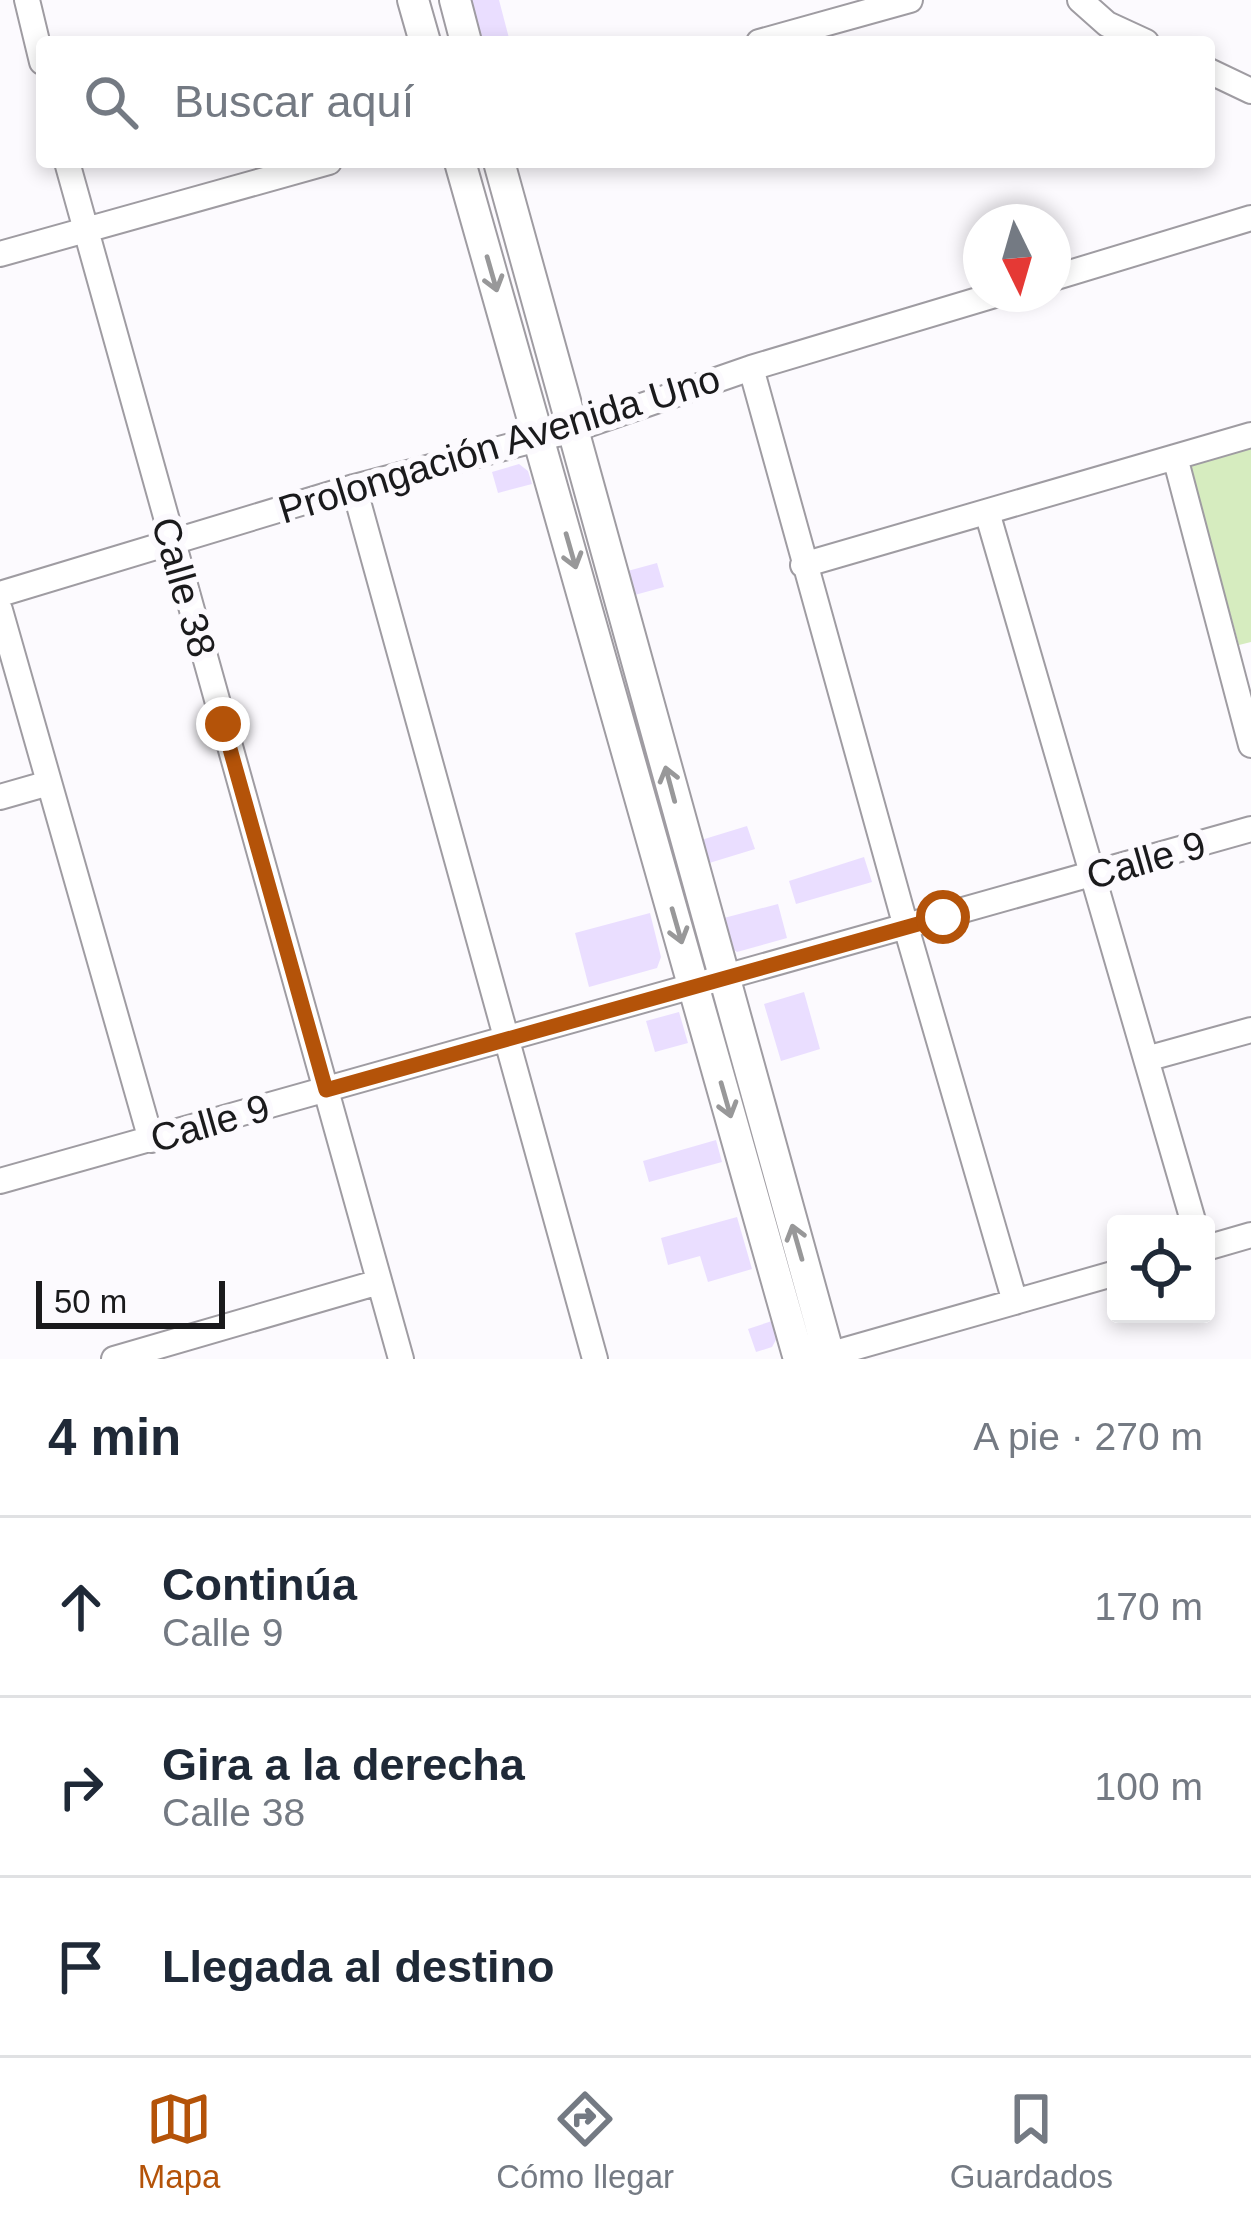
<!DOCTYPE html>
<html lang="es">
<meta charset="utf-8">
<style>
:root{--surface:#fff;--page:#f6f6f7;--text:#1f2937;--muted:#747a83;--line:#e0e1e3;--accent:#b45309}
body{margin:0;font-family:Arial,sans-serif;background:var(--page);color:var(--text)}
.controls{position:absolute;right:36px;bottom:36px;display:grid;overflow:hidden;border-radius:12px;box-shadow:0 6px 18px #0003}
.controls button{width:108px;height:108px;display:grid;place-items:center;padding:0;border:0;border-bottom:3px solid var(--line);background:var(--surface);color:var(--text);font:60px sans-serif}
.compass{position:absolute;left:963px;top:204px;width:108px;height:108px;border-radius:50%;background:var(--surface);box-shadow:0 6px 18px #0003;rotate:175deg}
.scale{position:absolute;left:36px;bottom:30px;width:189px;box-sizing:border-box;padding-left:12px;border:6px solid #1a1a1c;border-top:0;font-size:33px;line-height:42px;white-space:nowrap;color:#1a1a1c;-webkit-text-stroke:9px #fcfafe;paint-order:stroke}
.stop{position:absolute;width:36px;height:36px;margin:-27px;border:9px solid #b45309;border-radius:50%;background:#fff}
.stop.end{background:#b45309;border-color:#fff;box-shadow:0 3px 12px #0008}
.list{margin:0;padding:0;list-style:none}
h2{display:flex;justify-content:space-between;align-items:center;height:156px;margin:0;padding:0 48px;font-size:51px}
h2 small{font-size:39px;font-weight:400;color:var(--muted)}
.list li{display:grid;grid-template-columns:78px 1fr auto;gap:36px;align-items:center;box-sizing:border-box;height:180px;padding:0 48px;border-top:3px solid var(--line)}
.list b{display:block;font-size:45px;white-space:nowrap}
.list p{margin:0;font-size:39px;white-space:nowrap;color:var(--muted)}
.list em{font-size:39px;font-style:normal;color:var(--muted)}
.icon{flex:none;width:66px;height:66px;fill:none;stroke:currentColor;stroke-width:2;stroke-linecap:round;stroke-linejoin:round}
.map{position:relative;flex:none;width:1251px;height:1359px;overflow:hidden}
.search{position:absolute;background:var(--surface);box-shadow:0 6px 18px #0003;left:36px;right:36px;top:36px;height:132px;display:flex;align-items:center;gap:30px;box-sizing:border-box;padding:0 42px;border-radius:12px;color:var(--muted);font-size:45px}
.sheet{height:696px;background:var(--surface)}
nav{display:flex;justify-content:space-around;align-items:center;box-sizing:border-box;height:168px;border-top:3px solid var(--line);background:var(--surface);font-size:33px;color:var(--muted)}
nav a{display:grid;justify-items:center;gap:6px}
nav .on{color:var(--accent)}
.map>svg:first-child{display:block}
.green{fill:#d6ecbf}
.building{fill:#eadeff}
.lines{fill:none;stroke-linecap:round;stroke-linejoin:round}
.minor-casing{stroke:#9f9ca2;stroke-width:28}
.major-casing{stroke:#9f9ca2;stroke-width:34}
.minor{stroke:#fff;stroke-width:24}
.major{stroke:#fff;stroke-width:30}
.oneway{stroke:#989899}
.route{stroke:#b45309;stroke-width:15}
.labels{text-anchor:middle;dominant-baseline:central;stroke-width:12;stroke-linejoin:round;paint-order:stroke}
.street-label{font-size:39px;fill:#1a1a1c;stroke:#fcfafe}
</style>
<div class="map">
<svg width="1251" height="1359" viewBox="0 0 1251 1359">
<rect width="100%" height="100%" fill="#fcfafe"/>
<path class="green" d="M1251 449V642L1239 645 1189 465Z"/>
<path class="building" d="M470 0H499L510 42H481Z
M519 464 528 471 532 484 498 493 492 472Z
M657 563 664 587 631 596 624 572Z
M747 826 755 849 706 864 698 841Z
M864 857 872 882 796 904 789 881Z
M778 904 787 938 737 952 728 946 720 919Z
M650 913 661 957 657 968 589 987 575 933Z
M804 992 820 1049 781 1061 764 1004Z
M679 1012 688 1043 655 1052 646 1021Z
M716 1140 722 1162 649 1182 643 1161Z
M737 1217 752 1269 708 1282 700 1256 668 1265 661 1238Z
M772 1321 777 1338 772 1347 756 1352 748 1329Z"/>
<g class="lines">
<g class="minor-casing">
<path id="minor" d="M27 0 42 62
M1080 0 1107 24 1146 42
M759 42 910 0
M1209 71 1251 91
M67 162 401 1359
M0 254 329 162
M1053 278 1251 218
M751 368 906 927 1015 1302
M1175 457 1251 745
M354 487 595 1359
M987 512 1194 1224
M803 565 1251 435
M0 594 354 487 572 430 751 368 998 294
M0 610 151 1140
M0 797 49 783
M1146 1059 1251 1030
M0 1181 1251 829
M1206 1248 1251 1235
M114 1359 379 1282
M814 1359 1116 1273"/>
</g>
<g class="major-casing">
<path id="major" d="M413 0 425 42
M455 0 466 42
M460 162 799 1359
M499 162 830 1359"/>
</g>
<use href="#minor" class="minor"/>
<use href="#major" class="major"/>
</g>
<defs><path id="oneway-shaft" d="M-6 0H5M1.5-3L5.5 0L1.5 3" fill="none" stroke-width="1.6" stroke-linecap="round" stroke-linejoin="round" transform="scale(3)"/></defs>
<g class="oneway">
<use href="#oneway-shaft" transform="translate(492 274) rotate(74)"/>
<use href="#oneway-shaft" transform="translate(571 551) rotate(74)"/>
<use href="#oneway-shaft" transform="translate(670 784) rotate(-105)"/>
<use href="#oneway-shaft" transform="translate(677 926) rotate(74)"/>
<use href="#oneway-shaft" transform="translate(726 1100) rotate(74)"/>
<use href="#oneway-shaft" transform="translate(797 1242) rotate(-106)"/>
</g>
<g class="lines">
<path class="route" d="M223 724 326 1090 943 917"/>
</g>
<g class="labels">
<g class="street-label">
<text transform="translate(499 444) rotate(-17)">Prolongación Avenida Uno</text>
<text transform="translate(184 587) rotate(74)">Calle 38</text>
<text transform="translate(1146 860) rotate(-16)">Calle 9</text>
<text transform="translate(210 1123) rotate(-16)">Calle 9</text>
</g>
</g>
</svg>
<div class="controls">
<button><svg class="icon" aria-label="locate" viewBox="0 0 24 24"><circle cx="12" cy="12" r="6"/><path d="M12 2v4M12 18v4M2 12h4M18 12h4"/></svg></button>
</div>
<svg class="compass" viewBox="-18 -18 36 36"><path d="M0-13l5 13h-10z" fill="#e53935"/><path d="M0 13l5-13h-10z" fill="#747a83"/></svg>
<div class="scale">50 m</div>
<div class="stop" style="left:943px;top:917px"></div>
<div class="stop end" style="left:223px;top:724px"></div>
<div class="search"><svg class="icon" aria-label="search" viewBox="0 0 24 24"><circle cx="10" cy="10" r="6"/><path d="M15 15l6 6"/></svg>Buscar aquí</div>
</div>
<section class="sheet">
<h2>4 min<small>A pie · 270 m</small></h2>
<ul class="list">
<li><svg class="icon" aria-label="ahead" viewBox="0 0 24 24"><path d="M12 20V5M6 11l6-6 6 6"/></svg><div><b>Continúa</b><p>Calle 9</p></div><em>170 m</em></li>
<li><svg class="icon" aria-label="right" viewBox="0 0 24 24"><path d="M7 20v-9h11M14 6l5 5-5 5"/></svg><div><b>Gira a la derecha</b><p>Calle 38</p></div><em>100 m</em></li>
<li><svg class="icon" aria-label="arrive" viewBox="0 0 24 24"><path d="M6 21V4h12l-3 4 3 4H6"/></svg><div><b>Llegada al destino</b></div></li>
</ul>
</section>
<nav>
<a class="on"><svg class="icon" aria-label="map" viewBox="0 0 24 24"><path d="M3 6l6-2 6 2 6-2v14l-6 2-6-2-6 2zM9 4v14M15 6v14"/></svg>Mapa</a>
<a><svg class="icon" aria-label="directions" viewBox="0 0 24 24"><path d="M12 3l9 9-9 9-9-9zM9 14v-3h6M13 9l2 2-2 2"/></svg>Cómo llegar</a>
<a><svg class="icon" aria-label="saved" viewBox="0 0 24 24"><path d="M7 4h10v16l-5-4-5 4z"/></svg>Guardados</a>
</nav>
